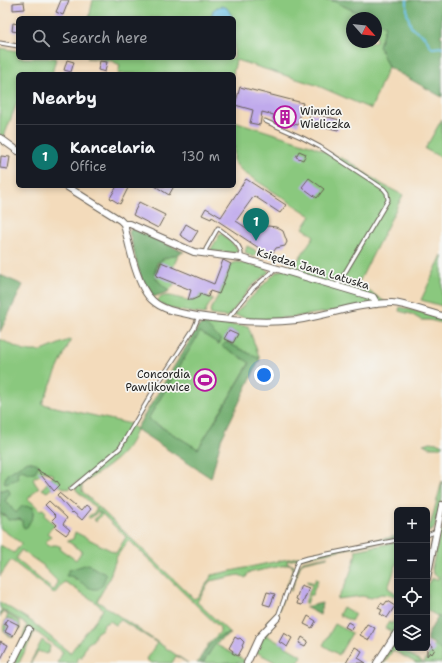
<!DOCTYPE html>
<meta charset="utf-8">
<style>
:root{--surface:#171b24;--page:#20242c;--text:#f1f3f6;--muted:#9ea1a6;--line:#363941;--accent:#0f766e}
body{margin:0;font-family:"Shantell Sans",sans-serif;background:var(--page);color:var(--text)}
.controls{position:absolute;right:12px;bottom:12px;display:grid;overflow:hidden;border-radius:6px;box-shadow:0 2px 6px #0003}
.controls button{width:36px;height:36px;display:grid;place-items:center;padding:0;border:0;border-bottom:1px solid var(--line);background:var(--surface);color:var(--text);font:20px sans-serif}
.compass{position:absolute;left:346px;top:12px;width:36px;height:36px;border-radius:50%;background:var(--surface);box-shadow:0 2px 6px #0003;rotate:117deg}
.you{position:absolute;left:264px;top:375px;width:14px;height:14px;margin:-10px;border:3px solid #fff;border-radius:50%;background:#1a73e8;box-shadow:0 0 0 6px #1a73e833}
.badge{display:grid;place-items:center;width:26px;height:26px;border-radius:50%;background:var(--accent);color:#fff;font-size:13px;font-weight:700}
.pin{position:absolute;translate:-50% -33px;filter:drop-shadow(0 1px 2px #0008)}
.pin::after{content:'';position:absolute;top:21px;width:14px;height:12px;background:inherit;clip-path:polygon(0 0,100% 0,50% 100%)}
.list{margin:0;padding:0;list-style:none}
h2{display:flex;justify-content:space-between;align-items:center;height:52px;margin:0;padding:0 16px;font-size:17px}
h2 small{font-size:13px;font-weight:400;color:var(--muted)}
.list li{display:grid;grid-template-columns:26px 1fr auto;gap:12px;align-items:center;box-sizing:border-box;height:64px;padding:0 16px;border-top:1px solid var(--line)}
.list b{display:block;font-size:15px;white-space:nowrap}
.list p{margin:0;font-size:13px;white-space:nowrap;color:var(--muted)}
.list em{font-size:13px;font-style:normal;color:var(--muted)}
.icon{flex:none;width:22px;height:22px;fill:none;stroke:currentColor;stroke-width:2;stroke-linecap:round;stroke-linejoin:round}
.map{position:relative;flex:none;width:442px;height:663px;overflow:hidden}
.search{position:absolute;background:var(--surface);box-shadow:0 2px 6px #0003;left:16px;top:16px;width:220px;height:44px;display:flex;align-items:center;gap:10px;box-sizing:border-box;padding:0 14px;border-radius:6px;color:var(--muted);font-size:15px}
.panel{position:absolute;background:var(--surface);box-shadow:0 2px 6px #0003;left:16px;top:72px;width:220px;height:116px;border-radius:6px}
.map>svg:first-child{display:block}
.green{fill:#8ac87e;stroke:#53724d;fill-rule:evenodd}
.forest{fill:#6fac6d;stroke:#466444}
.water{fill:#69c0e6;stroke:#426e81}
.lines{fill:none;stroke-linecap:round;stroke-linejoin:round}
.stream{stroke:#69c0e6;stroke-width:2}
.building{fill:#c0aaec}
.lane-casing{stroke:#675f54;stroke-width:5}
.street-casing{stroke:#675f54;stroke-width:8}
.lane{stroke:#fff;stroke-width:3}
.street{stroke:#fff;stroke-width:6}
.labels{text-anchor:middle;dominant-baseline:central;stroke-width:3.5;stroke-linejoin:round;paint-order:stroke}
.poi-label{font-size:11px;fill:#1c1c1c;stroke:#f6f6f2;text-anchor:start}
.street-label{font-size:11px;fill:#1c1c1c;stroke:#f6f6f2}
</style>
<div class="map">
<svg width="442" height="663" viewBox="0 0 442 663">
<rect width="100%" height="100%" fill="#f6f6f2"/>
<filter id="ink" filterUnits="userSpaceOnUse"><feTurbulence type="fractalNoise" baseFrequency=".025" numOctaves="2"/><feDisplacementMap in="SourceGraphic" scale="8" xChannelSelector="R" yChannelSelector="G"/><feConvolveMatrix kernelMatrix="1 2 1 2 8 2 1 2 1" color-interpolation-filters="sRGB"/></filter>
<filter id="wash" filterUnits="userSpaceOnUse"><feTurbulence type="fractalNoise" baseFrequency=".012" numOctaves="4" result="noise"/><feDisplacementMap in="SourceGraphic" scale="16" xChannelSelector="R" yChannelSelector="G"/><feGaussianBlur stdDeviation="0.9" result="paint"/><feColorMatrix in="noise" values="0 0 0 0 0 0 0 0 0 0 0 0 0 0 0 0 0 1.4 0 .05"/><feComposite in="paint" operator="in"/></filter>
<g filter="url(#wash)">
<rect width="100%" height="100%" fill="#f3dbbb"/>
<path class="green" d="M93 0H331L369 18H352V42H376V21L385 26 379 46 388 67 371 109 316 85 236 60 233 74H118L120 65 112 61 87 58H234V18H89Z
M0 48 18 51V58H56L52 74H18V100L3 139 0 136Z
M442 119V158L425 149Z
M234 121 310 145 348 161 383 185 403 195 358 284 390 305 352 308 294 317 258 320 234 315 275 273 296 263 314 236 303 228 311 216 243 172 234 162Z
M221 233 236 247 238 252 236 253 211 251V249Z
M247 246 255 250V251L258 254 253 257 245 252Z
M179 253 173 268 161 263 156 275 175 283 168 292 167 289 159 282 154 275C159 258 163 258 179 253Z
M442 255V306L421 300Z
M237 262 266 268 269 272 251 287 228 317 211 315 210 310 219 294 231 264Z
M200 294 208 297V298L213 299 207 308 205 314C191 312 168 311 157 301 166 290 178 300 189 300 193 300 196 298 199 297Z
M400 307 442 318V323L429 320H421L411 314 399 311Z
M204 323 248 326 260 359 226 342 222 346 250 362 198 449 148 419 200 332 219 344 220 339ZM229 330 238 334 233 343 225 339Z
M0 339 24 351H42L71 339 42 404 131 424 136 429C130 455 102 470 82 484V491L194 599 199 596 212 575 397 536V538L287 561V563L294 566V568L278 612 271 622 267 621 274 617 276 615 293 569 291 564 248 573 246 578 239 575 210 581 197 602 231 634 222 635 206 652 200 663H197L209 643 220 632V628L136 547 130 541H128L117 556 109 579 97 601 188 663 176 656 172 663H151L146 659 157 643 121 620 116 625 110 621 104 624 102 629 96 633 93 640 87 644 82 655V657L78 658 77 663H57L63 652 35 631 19 663H14L27 625 0 608V602L31 621 70 653 102 611 103 609 94 601 65 582 63 583 55 593 52 592 11 560 0 576V545L14 553 21 544V543L0 528V514L15 520 19 519 22 521 27 527 33 516 32 507 16 513 5 501 10 493 1 490 0 491ZM28 461 29 473 22 470 7 474ZM43 471 54 475 42 489 47 492C60 481 55 486 69 489L78 481 80 483 76 487V490L97 509 92 515 91 514 88 517 90 518 98 512 99 514 94 520 97 522 96 521 102 515 99 511 126 537 116 553 75 532 73 539 67 541 82 551 76 560 60 549 61 547C56 544 54 545 48 546L45 543 51 536 47 533 55 525 44 515 46 512 43 509 41 510 28 499 39 487 36 485 33 479 35 476 37 477ZM21 550 44 566V568L57 581 56 588 53 590 16 559ZM88 564 97 570 104 572 76 580 72 577Z
M431 442 442 444V447H430L423 444Z
M442 481V497L435 527 433 530 427 532V528L431 523Z
M440 531H442V619L427 610V585L431 579H438L439 577 433 574 432 568Z
M397 542V563L388 588 397 594V596L381 594 371 598 362 596 337 599C344 590 356 562 356 550Z
M328 556 327 557 304 562 301 564 291 591H290L299 566 303 561Z
M316 578 318 580 312 595H310L307 604 305 603 312 585 307 582 308 581 314 583Z
M343 607 355 614 351 621 339 615Z
M1 610 20 622V630L19 629V625L8 618 5 624 7 627 5 632 14 637C0 634 2 627 8 615L3 612 0 617Z
M397 615V629L393 636 390 634 391 631 385 628 389 622 392 624Z
M335 624 352 633 339 655 323 645Z
M270 627 272 628 266 635 302 656 298 663H277L256 652 259 645 258 643Z
M42 640 50 646 49 652 46 654 38 651 31 663H30Z
M215 644 246 661 245 663H203Z
M393 644 424 663H416L393 650 384 663H382C386 658 388 648 393 644Z
M434 644 442 652V663H424Z"/>
<path class="forest" d="M331 0H442V33L440 36 442 37V97L388 67 379 46 385 26 376 21V18H369Z
M131 228 184 252 165 258 157 263 154 275 159 282 167 289 168 292 153 297C138 283 135 251 129 232Z
M0 275 23 285 0 332Z
M204 323 220 339 219 344 200 332 148 419 198 449 250 363 222 346 226 342 260 359 221 440 211 478 136 429 198 327Z
M28 461 36 463 39 465 35 472 29 473 22 470 17 472 18 479 6 483 4 482 7 474Z
M8 488 10 493 5 501 16 513 22 506 33 507V516L27 527 24 528 22 524V520L19 519 8 520 5 515 0 514V491Z
M88 564 97 570 104 572 106 575C105 578 104 582 102 585 95 597 80 580 73 577 71 576 69 576 66 576L69 570Z
M322 603 320 615 305 607Z
M438 616 442 619V652L434 644 427 640V636Z
M226 634H231C216 639 210 651 203 663H200C206 651 211 637 226 634Z"/>
<path class="water" d="M221 6 227 8 233 18H211L213 10 216 8Z"/>
<g class="lines">
<path class="stream" d="M407 0V13L411 27 424 36 432 48 442 47"/>
</g>
<g id="blocks">
<path class="building" d="M61 0H69L63 15 56 12Z
M24 2 25 9 13 10V3Z
M13 23 18 24V32L12 31Z
M67 60 74 62 71 72 64 70Z
M100 61 107 62 105 72 98 70Z
M240 87 303 103 298 125 290 123V125L280 123 281 121 273 119 274 115 262 112 260 125 250 123 253 110 235 105Z
M311 113 340 120 338 130 308 123Z
M299 151 306 154 303 160 296 157Z
M1 156 10 157 8 169 0 168Z
M309 178 324 189 317 198 302 187Z
M246 179 286 205 280 213 254 196 236 221 254 233 255 230 260 233 264 227 268 226 276 227 283 231 287 242 285 246 276 248 271 256 212 217 211 219 202 215 206 208 221 217Z
M117 186H129L120 204 110 198Z
M155 186H174L169 195Z
M139 202 165 215 158 228 133 215Z
M186 224 198 231 191 242 180 235Z
M223 260 231 264 219 294 210 291 208 297 200 294 199 297 192 300H188L191 290 156 276 161 262 214 284Z
M229 330 238 334 233 343 224 339Z
M37 470 48 476 56 482 57 481 60 485 54 491Z
M59 493 81 511 86 505 91 509 82 520 73 512 72 513 57 495Z
M49 501 67 518 63 524 70 530 66 535 55 527 57 525 52 520 56 516 45 505Z
M301 585 309 588 302 605 297 604 298 600 296 599Z
M267 592 275 594 270 606 263 604Z
M387 601 395 606 387 618 380 614 382 610 378 608 381 603 384 605Z
M308 616 316 621 312 628 304 624Z
M7 619 19 625 13 636 5 632 8 626 4 624Z
M348 622 353 625 351 630 345 627Z
M367 624 375 628 369 640 360 635Z
M284 633 292 638 287 647 279 642Z
M235 637 238 639 240 638 244 642 242 646 243 647 238 656 232 653 233 651 229 648Z
M302 637 308 641 305 646 299 643Z
M0 641 8 645 0 661Z
M427 642 433 646 432 648 435 649 432 654 430 652 427 656Z
M355 647 362 651 358 658 366 663H346Z"/>
</g>
</g>
<g filter="url(#ink)">
<use href="#blocks" fill-opacity="0" stroke="#675f54" stroke-width="1"/>
<g class="lines">
<g class="lane-casing">
<path id="lane" d="M0 43 18 46
M265 121 303 138 320 147 384 189 387 193 388 200 337 286
M205 253 206 249 218 228C228 236 243 244 241 258
M228 320 230 316 253 288 271 273 274 269
M71 489 120 448 152 393 194 328 199 316
M427 535 437 531
M278 616 298 561 308 558 397 540"/>
</g>
<g class="street-casing">
<path id="street" d="M0 138 18 151
M66 186 120 220 124 224C129 245 137 287 152 300 163 311 182 313 197 316 230 321 263 324 297 320 328 315 360 303 392 303 403 303 430 313 442 316
M124 224H130L194 252 241 258 373 297 377 304
M427 578 442 505
M12 663 29 629
M247 663 259 637 278 617
M377 663 397 632"/>
</g>
<use href="#lane" class="lane"/>
<use href="#street" class="street"/>
</g>
</g>
<defs>
<g id="building-ring" transform="scale(1.15)"><circle r="9.5" fill="#f6f6f2" stroke="#b5179e" stroke-width="1.5"/><path d="M-4-6H4V6H1V3H-1V6H-4ZM-2.5-4.3h1.7v1.8h-1.7ZM.8-4.3h1.7v1.8H.8ZM-2.5-1h1.7V.8h-1.7ZM.8-1h1.7V.8H.8Z" fill="#b5179e"/></g>
<g id="stadium-ring" transform="scale(1.15)"><circle r="9.5" fill="#f6f6f2" stroke="#b5179e" stroke-width="1.5"/><path d="M0-5a6.5 5 0 1 0 0 10a6.5 5 0 1 0 0-10ZM-3.5-1.8h7v3.6h-7Z" fill="#b5179e"/></g>
</defs>
<g fill-rule="evenodd">
<use href="#building-ring" x="285" y="117"/>
<use href="#stadium-ring" x="205" y="380"/>
</g>
<g class="labels">
<g class="poi-label">
<text x="300" y="111">Winnica<tspan x="300" dy="13">Wieliczka</tspan></text>
<text x="190" y="374" text-anchor="end">Concordia<tspan x="190" dy="13">Pawlikowice</tspan></text>
</g>
<g class="street-label">
<text transform="translate(313 269) rotate(17)">Księdza Jana Latuska</text>
</g>
</g>
</svg>
<div class="controls">
<button>+</button>
<button>−</button>
<button><svg class="icon" aria-label="locate" viewBox="0 0 24 24"><circle cx="12" cy="12" r="6"/><path d="M12 2v4M12 18v4M2 12h4M18 12h4"/></svg></button>
<button><svg class="icon" aria-label="layers" viewBox="0 0 24 24"><path d="M12 4l9 5-9 5-9-5zM3 14l9 5 9-5"/></svg></button>
</div>
<svg class="compass" viewBox="-18 -18 36 36"><path d="M0-13l5 13h-10z" fill="#e53935"/><path d="M0 13l5-13h-10z" fill="#9ea1a6"/></svg>
<div class="you"></div>
<div class="pin badge" style="left:256px;top:241px">1</div>
<div class="search"><svg class="icon" aria-label="search" viewBox="0 0 24 24"><circle cx="10" cy="10" r="6"/><path d="M15 15l6 6"/></svg>Search here</div>
<section class="panel">
<h2>Nearby<small></small></h2>
<ul class="list">
<li><span class="badge">1</span><div><b>Kancelaria</b><p>Office</p></div><em>130 m</em></li>
</ul>
</section>
</div>
